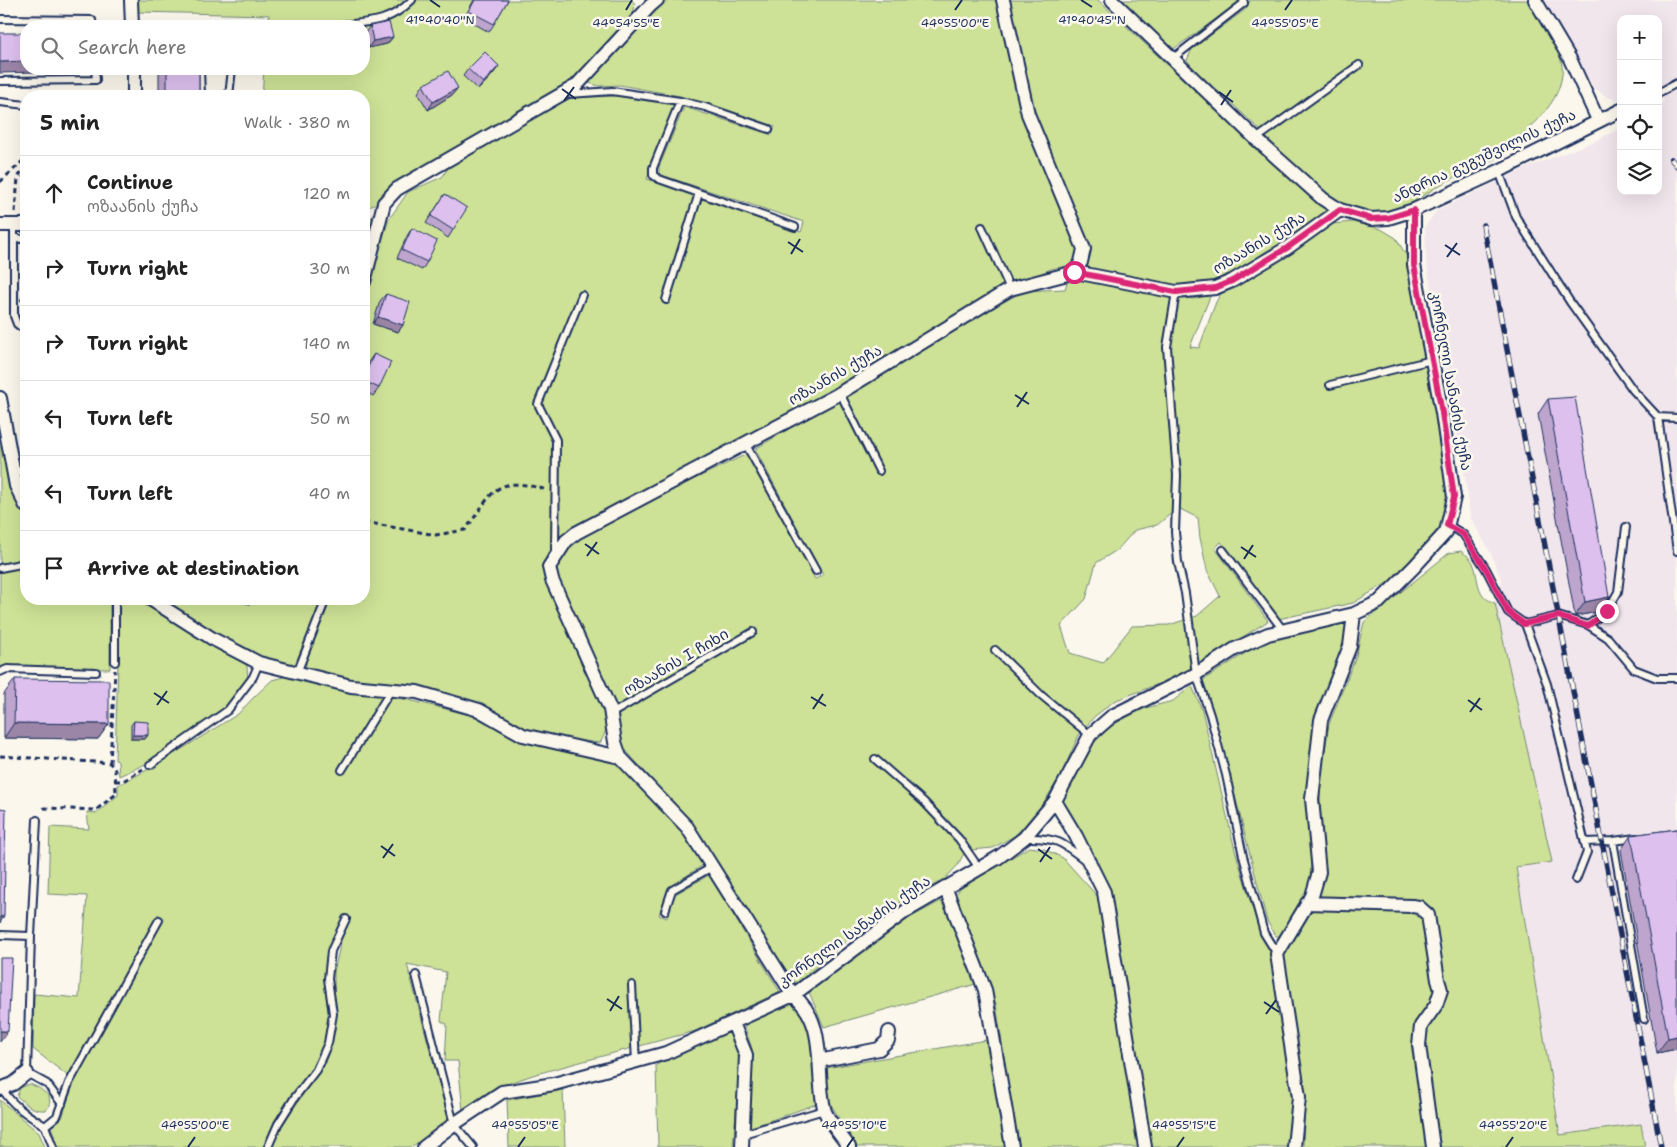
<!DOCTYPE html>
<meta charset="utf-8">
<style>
:root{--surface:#fff;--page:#f6f6f6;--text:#222;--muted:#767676;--line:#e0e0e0}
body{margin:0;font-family:"Shantell Sans","Noto Sans Georgian",sans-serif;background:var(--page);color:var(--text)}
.controls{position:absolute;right:15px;top:15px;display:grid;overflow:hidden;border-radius:10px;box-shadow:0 5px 20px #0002}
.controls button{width:45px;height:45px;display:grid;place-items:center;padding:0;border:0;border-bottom:1px solid var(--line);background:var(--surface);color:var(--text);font:25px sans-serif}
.stop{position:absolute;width:15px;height:15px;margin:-11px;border:4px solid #db2777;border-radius:50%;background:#fff}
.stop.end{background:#db2777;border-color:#fff;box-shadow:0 1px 5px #0008}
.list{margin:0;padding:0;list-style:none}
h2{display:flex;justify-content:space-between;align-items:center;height:65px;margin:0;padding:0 20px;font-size:21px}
h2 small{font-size:16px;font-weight:400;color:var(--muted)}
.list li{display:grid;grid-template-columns:32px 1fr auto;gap:15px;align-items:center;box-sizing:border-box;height:75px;padding:0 20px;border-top:1px solid var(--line)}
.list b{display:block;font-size:19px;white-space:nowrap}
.list p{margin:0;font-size:16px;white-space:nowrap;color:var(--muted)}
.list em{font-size:16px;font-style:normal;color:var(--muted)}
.icon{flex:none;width:28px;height:28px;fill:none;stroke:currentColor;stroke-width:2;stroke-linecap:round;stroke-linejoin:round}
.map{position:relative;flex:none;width:1677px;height:1147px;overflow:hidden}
.search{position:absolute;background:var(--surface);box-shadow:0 5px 20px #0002;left:20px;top:20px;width:350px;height:55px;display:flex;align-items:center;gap:12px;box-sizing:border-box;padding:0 18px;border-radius:20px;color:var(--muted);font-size:19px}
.panel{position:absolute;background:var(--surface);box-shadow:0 5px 20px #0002;left:20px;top:90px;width:350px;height:515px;border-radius:20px}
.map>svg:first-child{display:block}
.built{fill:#f2e6ed}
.green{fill:#cde296;stroke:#74887a;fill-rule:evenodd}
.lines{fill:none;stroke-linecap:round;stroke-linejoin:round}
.lane-casing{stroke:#1b2f5e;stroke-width:10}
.street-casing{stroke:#1b2f5e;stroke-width:16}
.path{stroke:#1b2f5e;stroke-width:3;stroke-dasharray:5 4;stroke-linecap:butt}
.lane{stroke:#fbf7ec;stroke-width:6}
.street{stroke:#fbf7ec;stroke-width:12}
.rail-casing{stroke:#1b2f5e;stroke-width:5.5}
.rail{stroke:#fbf7ec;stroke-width:4;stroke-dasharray:11;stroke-linecap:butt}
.wall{fill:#bea5cd;stroke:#1b2f5e}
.shaded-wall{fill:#9b86a7;stroke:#1b2f5e}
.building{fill:#ddc0ee;stroke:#1b2f5e}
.route{stroke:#db2777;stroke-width:6}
.ticks{fill:none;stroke:#1b2f5e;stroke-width:2}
.labels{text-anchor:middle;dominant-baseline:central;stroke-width:5;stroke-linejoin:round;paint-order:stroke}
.street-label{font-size:15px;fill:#1b2f5e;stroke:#fbf7ec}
.ticks-label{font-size:12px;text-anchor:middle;fill:#1b2f5e;stroke:#fbf7ec;stroke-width:5;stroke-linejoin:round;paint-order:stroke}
</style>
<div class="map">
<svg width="1677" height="1147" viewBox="0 0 1677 1147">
<rect width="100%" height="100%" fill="#fbf7ec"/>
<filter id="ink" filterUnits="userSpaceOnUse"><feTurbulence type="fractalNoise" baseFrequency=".02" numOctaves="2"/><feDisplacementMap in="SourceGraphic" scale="10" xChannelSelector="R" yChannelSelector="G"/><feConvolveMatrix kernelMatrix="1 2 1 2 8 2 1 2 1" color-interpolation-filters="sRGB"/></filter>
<g filter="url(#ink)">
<path class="built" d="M1544 0H1677V1147H1645L1641 1124 1560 1136 1516 866 1551 862 1495 603 1502 580 1488 548 1470 517 1468 496 1426 260 1425 227 1436 211 1528 167 1593 142 1621 128V191H1658V106L1664 102 1658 93V19H1621V101L1607 97 1594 88Z"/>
<path class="green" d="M138 0H632L635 4 633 16 575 78 379 202 364 210V96H262L264 69H364V26H268L269 15 138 12Z
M669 0H999L1027 119 1079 244 1076 259 1071 265 1051 269 1000 291 813 401 569 528 547 555 543 568 545 581 606 711C607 724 607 732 600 743L545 736 524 729 475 704 348 681 308 670 306 667V662L331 599H364V296L389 219 408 192 442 177 453 161 565 98 617 96 674 105 647 179 801 232 804 222 664 176 659 173V167L684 107 772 135 775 126 680 96 620 85 599 86 589 83C613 54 636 20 669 0Z
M1007 0H1098L1230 123 1326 210 1320 218 1249 265 1218 281 1196 289 1081 269 1090 249 1035 125Z
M1122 0H1239L1236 5 1172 50Z
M1250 0H1529C1540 19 1566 54 1562 75 1558 103 1539 118 1520 136 1514 142 1508 151 1501 155 1483 167 1460 174 1440 185 1416 199 1395 219 1364 213 1332 206 1290 159 1266 137L1339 83 1335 77 1261 131 1222 94 1205 83 1187 60 1192 49 1246 9Z
M371 217 375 219 364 262V219Z
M1353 222 1381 229 1396 238 1410 262 1439 416 1450 496 1445 519 1420 555 1392 580 1353 603 1278 619 1221 542 1215 548 1268 621 1222 650 1200 668 1114 701 1094 717 1079 735 1061 775 1034 818 1014 836 993 848 971 850 963 855 958 865 944 880 880 912 797 983 790 978 784 967 691 824 623 747 618 718 556 576V565L574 542 638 506 747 454 815 579 823 575 755 449 998 305 1024 291 1065 289 1069 276 1087 277 1193 299 1211 294 1190 347 1199 348 1216 302 1221 293 1285 257 1331 224ZM1178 508 1198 518 1200 538 1207 570 1220 596 1197 616 1169 625 1132 626 1103 663 1070 653 1061 626 1086 599 1096 563 1117 550 1135 530 1157 525Z
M0 418 15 494 26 519V599H110V669L0 668Z
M1461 551C1463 553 1468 556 1470 558 1481 572 1472 596 1495 603L1552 862 1516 867 1560 1135 1641 1124 1645 1147H1303L1305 1094 1282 956 1319 896 1325 869 1320 804 1321 777 1329 724 1356 656 1364 622 1449 553Z
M120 599H143L233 653 247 666 248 679 226 708 150 762 119 776 118 761 115 760Z
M161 599H322L294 667 265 659 210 632Z
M1343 623 1348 629 1347 637 1318 715 1310 880 1304 902 1284 936H1276L1267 921 1213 710 1203 680 1263 642Z
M287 676 345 690 409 700 474 716 523 741 621 763 680 826 703 865 668 888 659 915 667 918 672 896 709 875 780 992 695 1031 536 1074 503 1085 463 1111 458 1061H445L447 1024 441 1021 446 972 407 964 449 1121 411 1147H272L281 1126 325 1063 335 1031 334 972 341 941 332 938 326 960V996L329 1016 326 1039 316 1062 275 1120 263 1147H59L51 1127 62 1118 74 1082 164 919 158 914 68 1076 33 1049 34 994 79 998 87 896 48 894 50 827 89 829 87 812 97 813 118 795V785L153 767 238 714 253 698 272 680Z
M1192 686 1202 710 1235 850 1260 933 1274 952 1293 1097 1288 1147H1150L1117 932 1061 798 1093 744 1110 727 1138 710 1173 701Z
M1029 847 1044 849 1063 858 1098 897 1141 1147H1020L1009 1089 996 1004 956 894 960 889Z
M941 901 960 940 976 984 824 1027 809 992 904 921Z
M794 1003 805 1020 810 1036 816 1104 749 1128 752 1049 744 1025Z
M730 1029 741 1054 733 1147H658L656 1065Z
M986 1040 1008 1147H856L829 1101 826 1068Z
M30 1084 39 1088 49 1096 50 1105 46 1110C33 1111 26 1105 17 1096L20 1088Z
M563 1090 565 1147H509L507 1100Z
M0 1100 39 1133 45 1147H0Z"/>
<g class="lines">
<g class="lane-casing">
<path id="lane" d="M0 19 92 20 93 26
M340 25C371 22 389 23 412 0
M1172 59 1244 3 1243 0
M200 69 201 96
M0 81 96 80 95 69
M1658 93 1677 83
M569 94 612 91 680 101 653 168V175L659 179 795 227
M229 96 232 69
M680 101 705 107 769 129
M0 102 26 105
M1256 139 1359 65
M1499 171 1516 217 1570 302 1633 390 1658 417 1677 551
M14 225V316L17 324 26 331
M982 227 1010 289
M14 237 26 240
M1176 292 1167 347 1177 475 1175 532 1178 562 1185 593 1196 674 1210 715 1226 775 1243 856 1264 933 1277 954
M666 300 699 193
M1330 385 1432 360
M840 393 879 471
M1658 417 1677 418
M745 443 816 571
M13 470 26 472
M1448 525 1463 534 1486 569 1508 612 1525 624
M1223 550 1283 630
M555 553 556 440 538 404 582 295
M0 568 26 563
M1588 625 1607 611 1618 592 1626 527
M995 650 1041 695 1090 735
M115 662V599
M0 672 7 669 96 672
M297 673 326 599
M611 714 753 632
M875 759 924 802 959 839 979 868
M150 765 228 710 253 677 259 663
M342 770 391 690
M37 820 31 936 27 1073 47 1084 62 1104
M1025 838C1056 837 1062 842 1086 861
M1613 841 1644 1019
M1585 842 1613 841 1636 838
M1576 880 1587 852 1547 684 1525 624 1558 616 1588 625 1608 638 1634 669 1657 678H1677
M665 911 672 890 712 867
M0 935 31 936
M416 975 454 1124 473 1147
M632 985 636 1062
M2 1088C11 1105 29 1116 45 1126L57 1116 69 1083 159 920
M45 1126 53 1147
M743 1134 824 1110
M268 1147 278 1124 295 1097 316 1070 328 1043 333 1014 328 979 331 951 346 919"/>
</g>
<g class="street-casing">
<path id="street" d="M131 0 132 26
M1003 0 1028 114 1084 249 1081 262 1075 272
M1112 0 1256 139 1323 199 1340 210 1371 219 1388 218 1414 210 1499 171 1621 110
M1535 0 1570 59 1598 120
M134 69V96
M0 225H26
M364 282 384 203 397 189 576 86 650 6 657 0
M0 398 16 486 26 506
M150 599 213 639 259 663 351 686 417 692 479 710 523 735 620 757 687 827 793 995C828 1023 815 1069 824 1108 826 1119 842 1136 849 1147
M620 757 615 742 610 709 552 580 549 567 566 541 576 533 835 396 1010 289 1075 272 1176 292 1215 288 1232 281 1287 248 1340 210
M1055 801 1076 836 1104 892 1145 1147
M945 887 985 990 1012 1147
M1307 903 1412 906 1419 907 1428 915 1438 980 1441 990 1436 1005 1421 1026 1419 1045 1433 1147
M733 1023 746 1055 742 1147
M819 1061 879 1049 888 1040 889 1032
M0 1089 13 1084 27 1073
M424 1147 454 1124 502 1092 554 1084 666 1053 793 995 906 911 999 857 1024 838 1055 801 1090 735 1112 716 1196 674 1235 649 1268 634 1354 614 1379 602 1414 567 1446 532 1454 497 1442 413 1414 265V210
M1294 1147 1299 1097 1277 954 1312 896 1319 872 1312 799 1321 720 1350 646 1354 614"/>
</g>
<path class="path" d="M0 182 26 158
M15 212 18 178 26 162
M364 522 436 535 465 530C495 492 492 474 547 490
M0 756 110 763 115 770 116 794 96 810 44 808 41 810
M110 763 115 670
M115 781H123L143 769"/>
<use href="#lane" class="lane"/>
<use href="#street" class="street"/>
<g class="rail-casing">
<path id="rail" d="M1671 159 1677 166
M1483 225 1661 1147"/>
</g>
<use href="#rail" class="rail"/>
</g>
<path class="wall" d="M474 0H508L494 24 489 32 464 18Z
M370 26 393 37 387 44 368 48 365 33Z
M159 69H199V96H159Z
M468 69 494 73 478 90 463 76Z
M423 85 452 95 428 110 418 93Z
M26 170V181L22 177Z
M445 194 453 230 448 238 426 223Z
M412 228 427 262 422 270 397 258 407 236Z
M26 291V305L20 300Z
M386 294 403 325 398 332 373 324 380 301Z
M374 354 379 388 373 396 364 391V372L369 361Z
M1548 399 1598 612 1575 616 1538 414Z
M15 679 109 724 98 739 4 738V694Z
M134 721 148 735 145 739H131V725Z
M1677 829V1049L1657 1053 1621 850 1631 835Z"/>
<path class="shaded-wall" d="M393 37 387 44 368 48 373 41Z
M26 61V69H74L72 71 0 73V62Z
M499 66 494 73 478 90 483 83Z
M458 88 452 95 428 110 433 102Z
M378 317 403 325 398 332 373 324Z
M1609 597 1598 612 1575 616 1585 602Z
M232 599H253L250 604 232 600Z
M14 723 109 724 98 739 4 738Z
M133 735H148L145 739H131Z
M4 916 0 923V917Z
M0 1031H8L0 1042Z
M1677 1036V1049L1657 1053 1668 1038Z"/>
<path class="building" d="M475 0H508L494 24 469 11Z
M389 22 393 37 373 41 370 26Z
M0 33H26V61L0 62Z
M485 52 499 66 483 83 468 69Z
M167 69H199V96H167Z
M448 71 458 88 433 102 423 85Z
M445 194 467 208 453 230 431 216Z
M412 228 437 241 427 262 402 250Z
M386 294 410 302 403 325 378 317Z
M374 354 391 362 379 388 364 381V376Z
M1575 397 1609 597 1585 602 1548 399Z
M15 679 109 680V724L14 723Z
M134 721 148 722V735H133Z
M0 808 6 809 4 916 0 917Z
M1677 829V1036L1668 1038 1631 835Z
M0 958H12L8 1031H0Z"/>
</g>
<g class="lines" filter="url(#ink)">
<path class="route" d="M1074 272 1176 292 1215 288 1232 281 1287 248 1340 210 1371 219 1388 218 1414 210V265L1442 413 1454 497 1447 525 1463 534 1486 569 1508 612 1524 624 1558 616 1588 626 1607 611"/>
</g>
<path class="ticks" d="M430 0 440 7M1081 0 1092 7M626 10 632 0M955 10 962 0M1285 10 1292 0M562 89 576 99M1219 92 1233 102M564 101 574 87M1221 105 1231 90M788 242 803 252M1445 245 1460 255M791 254 800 239M1447 257 1457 243M1015 395 1029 404M1017 407 1027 392M585 544 599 554M1241 547 1256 557M587 556 597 542M1244 559 1253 545M154 693 169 703M811 697 826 706M1468 700 1482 710M157 705 167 691M813 709 823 694M1470 712 1480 698M381 846 395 856M1038 849 1052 859M383 858 393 844M1040 862 1050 847M607 999 622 1009M1264 1002 1279 1012M610 1011 619 996M1266 1014 1276 1000M188 1147 195 1137M518 1147 525 1137M847 1147 854 1137M1177 1147 1184 1137M1506 1147 1513 1137"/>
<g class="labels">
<g class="street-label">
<text transform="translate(1484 156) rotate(-25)">ანდრია გუგუშვილის ქუჩა</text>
<text transform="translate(1259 243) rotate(-31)">ოზაანის ქუჩა</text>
<text transform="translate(835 375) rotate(-30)">ოზაანის ქუჩა</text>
<text transform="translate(1451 381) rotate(80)">კორნელი სანაძის ქუჩა</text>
<text transform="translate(676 662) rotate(-30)">ოზაანის I ჩიხი</text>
<text transform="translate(854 931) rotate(-35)">კორნელი სანაძის ქუჩა</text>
</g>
</g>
<g class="ticks-label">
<text x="440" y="24">41°40'40"N</text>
<text x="1092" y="24">41°40'45"N</text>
<text x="626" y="27">44°54'55"E</text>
<text x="955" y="27">44°55'00"E</text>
<text x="1285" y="27">44°55'05"E</text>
<text x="195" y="1129">44°55'00"E</text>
<text x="525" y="1129">44°55'05"E</text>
<text x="854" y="1129">44°55'10"E</text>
<text x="1184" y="1129">44°55'15"E</text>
<text x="1513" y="1129">44°55'20"E</text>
</g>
</svg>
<div class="controls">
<button>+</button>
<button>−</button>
<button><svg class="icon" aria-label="locate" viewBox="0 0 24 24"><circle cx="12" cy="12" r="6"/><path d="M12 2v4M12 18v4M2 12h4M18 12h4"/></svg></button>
<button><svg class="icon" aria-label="layers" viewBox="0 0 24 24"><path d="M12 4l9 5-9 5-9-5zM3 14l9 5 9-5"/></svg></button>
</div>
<div class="stop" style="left:1074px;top:272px"></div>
<div class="stop end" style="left:1607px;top:611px"></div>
<div class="search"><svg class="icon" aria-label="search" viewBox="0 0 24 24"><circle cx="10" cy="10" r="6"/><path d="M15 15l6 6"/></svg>Search here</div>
<section class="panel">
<h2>5 min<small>Walk · 380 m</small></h2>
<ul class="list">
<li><svg class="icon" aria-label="ahead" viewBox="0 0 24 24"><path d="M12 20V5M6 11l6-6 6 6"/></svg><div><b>Continue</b><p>ოზაანის ქუჩა</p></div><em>120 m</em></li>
<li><svg class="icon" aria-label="right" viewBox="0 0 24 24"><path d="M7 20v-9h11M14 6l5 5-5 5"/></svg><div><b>Turn right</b></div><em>30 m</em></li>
<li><svg class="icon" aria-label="right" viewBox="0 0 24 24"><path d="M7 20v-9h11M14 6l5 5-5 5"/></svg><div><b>Turn right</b></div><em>140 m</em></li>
<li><svg class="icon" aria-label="left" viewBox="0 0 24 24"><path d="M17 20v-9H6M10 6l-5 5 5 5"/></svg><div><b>Turn left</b></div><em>50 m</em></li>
<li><svg class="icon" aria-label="left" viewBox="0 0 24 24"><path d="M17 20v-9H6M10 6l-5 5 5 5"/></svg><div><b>Turn left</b></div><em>40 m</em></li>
<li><svg class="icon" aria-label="arrive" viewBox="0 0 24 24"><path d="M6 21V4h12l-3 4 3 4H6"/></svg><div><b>Arrive at destination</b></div></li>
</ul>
</section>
</div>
